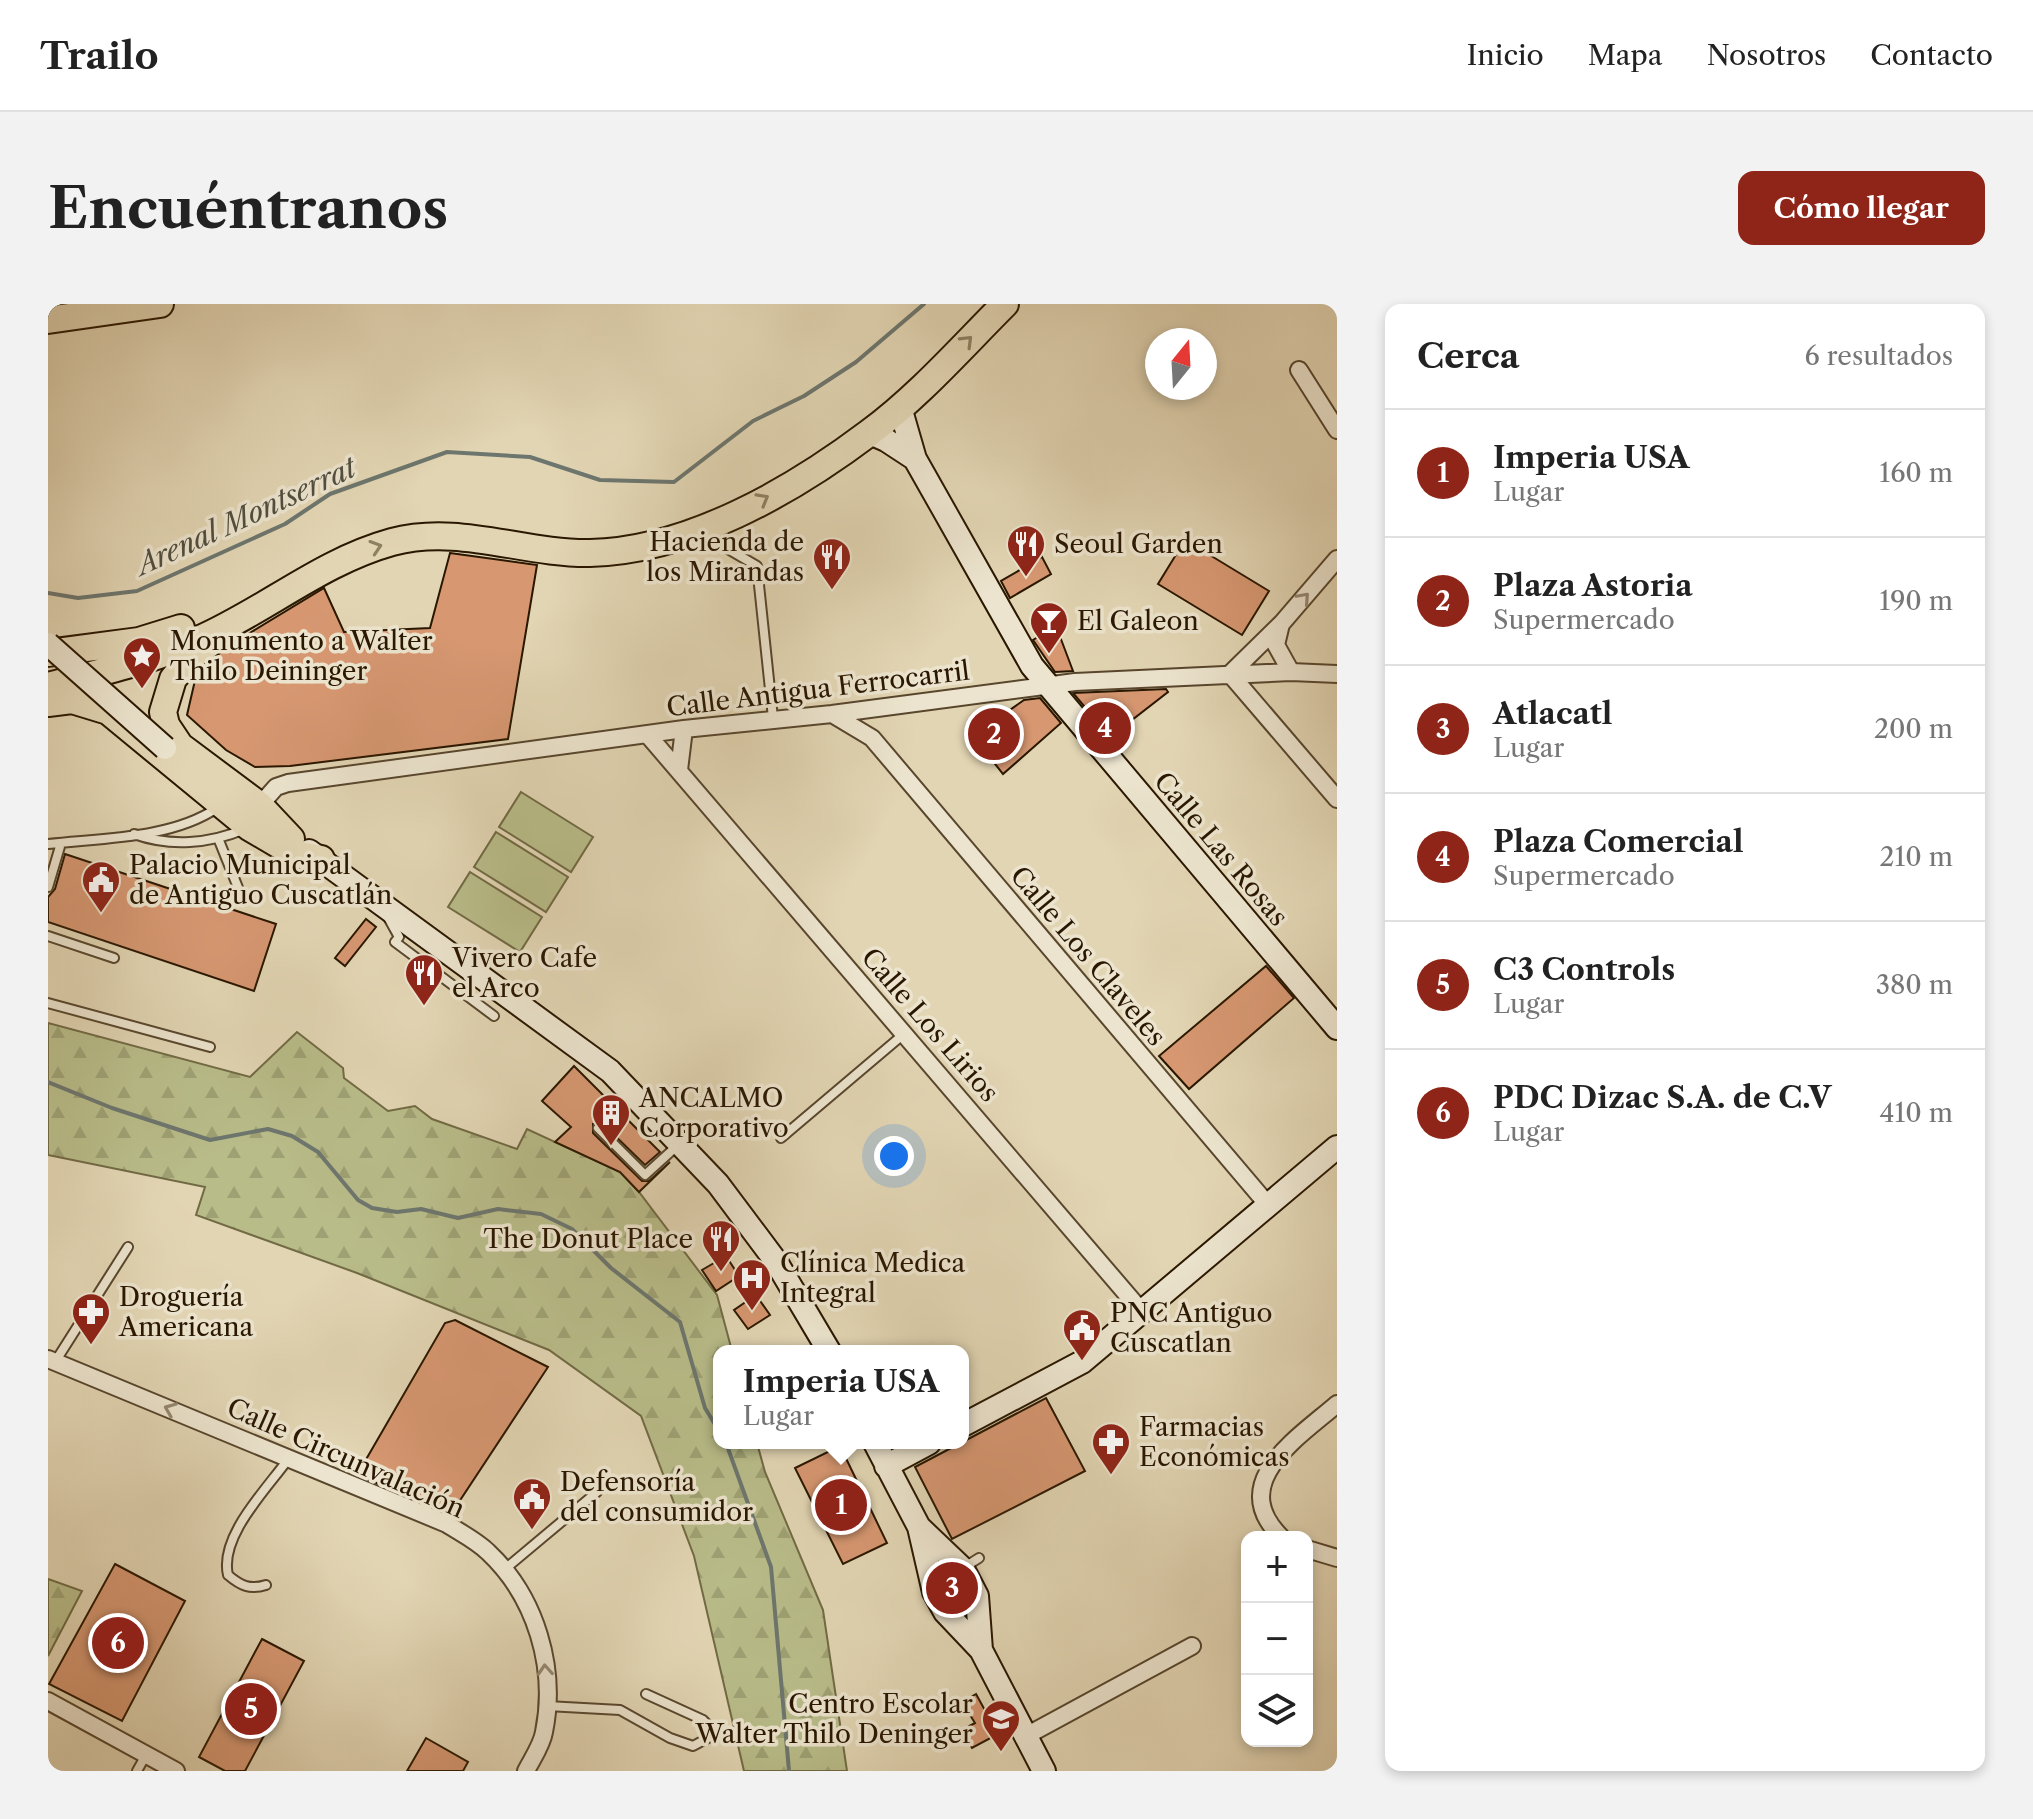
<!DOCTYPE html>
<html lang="es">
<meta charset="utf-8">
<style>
:root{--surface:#fff;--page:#f2f2f2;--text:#222;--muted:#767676;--line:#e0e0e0;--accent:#8f2418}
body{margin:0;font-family:"Libre Caslon Text",serif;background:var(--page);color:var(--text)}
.controls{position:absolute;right:24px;bottom:24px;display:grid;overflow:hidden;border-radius:16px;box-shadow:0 4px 12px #0003}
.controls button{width:72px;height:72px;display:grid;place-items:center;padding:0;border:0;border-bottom:2px solid var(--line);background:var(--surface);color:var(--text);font:40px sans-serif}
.compass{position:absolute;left:1097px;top:24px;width:72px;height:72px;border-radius:50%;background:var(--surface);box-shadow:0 4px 12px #0003;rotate:18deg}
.you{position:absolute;left:846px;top:852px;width:28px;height:28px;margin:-20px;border:6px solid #fff;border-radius:50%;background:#1a73e8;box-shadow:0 0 0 12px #1a73e833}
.badge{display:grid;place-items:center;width:52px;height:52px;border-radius:50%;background:var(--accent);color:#fff;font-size:26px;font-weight:700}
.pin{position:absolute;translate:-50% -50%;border:4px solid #fff;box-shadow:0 2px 8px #0006}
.popup{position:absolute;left:665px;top:1041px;width:256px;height:104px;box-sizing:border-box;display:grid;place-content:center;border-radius:16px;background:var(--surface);filter:drop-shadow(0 2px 6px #0005);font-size:26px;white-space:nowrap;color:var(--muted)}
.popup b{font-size:30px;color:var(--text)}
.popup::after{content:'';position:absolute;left:50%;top:100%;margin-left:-16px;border:16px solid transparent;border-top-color:var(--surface)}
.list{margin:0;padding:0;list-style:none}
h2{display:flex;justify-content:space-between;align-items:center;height:104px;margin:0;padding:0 32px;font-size:34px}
h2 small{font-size:26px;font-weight:400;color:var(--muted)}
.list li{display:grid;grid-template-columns:52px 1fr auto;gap:24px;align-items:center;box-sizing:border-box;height:128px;padding:0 32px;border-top:2px solid var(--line)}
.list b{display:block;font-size:30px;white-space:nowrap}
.list p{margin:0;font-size:26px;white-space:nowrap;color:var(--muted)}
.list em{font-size:26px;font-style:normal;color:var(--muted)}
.icon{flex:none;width:44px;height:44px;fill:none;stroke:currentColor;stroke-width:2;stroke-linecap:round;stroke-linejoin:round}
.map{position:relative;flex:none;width:1289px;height:1467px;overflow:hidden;border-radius:16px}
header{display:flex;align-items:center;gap:48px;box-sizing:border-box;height:112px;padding:0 40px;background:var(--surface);border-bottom:2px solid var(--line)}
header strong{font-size:38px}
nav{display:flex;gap:44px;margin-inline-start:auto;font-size:28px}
.intro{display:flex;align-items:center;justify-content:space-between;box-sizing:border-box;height:192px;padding:0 48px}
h1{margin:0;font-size:56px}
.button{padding:20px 36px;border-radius:16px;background:var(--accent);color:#fff;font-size:28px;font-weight:700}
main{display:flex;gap:48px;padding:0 48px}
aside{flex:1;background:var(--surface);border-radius:16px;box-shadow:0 4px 12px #0003}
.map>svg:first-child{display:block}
.grass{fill:url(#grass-tufts);stroke:#716a44;stroke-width:2}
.forest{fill:url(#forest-firs);stroke:#716a44;stroke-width:2}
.park{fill:#b8bc89;stroke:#716a44;stroke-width:2}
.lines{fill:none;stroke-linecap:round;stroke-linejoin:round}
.stream{stroke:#6d766e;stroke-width:4}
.building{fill:#d69771;stroke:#2a1700;stroke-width:2}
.lane-casing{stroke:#58462d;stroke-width:12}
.street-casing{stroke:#58462d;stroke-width:20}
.secondary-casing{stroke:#2a1700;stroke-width:26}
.primary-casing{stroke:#2a1700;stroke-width:30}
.lane{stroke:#ece4ce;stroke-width:8}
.street{stroke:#ece4ce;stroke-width:16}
.secondary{stroke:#ece4ce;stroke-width:22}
.primary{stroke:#e2d5b3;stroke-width:26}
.secondary-bridge-casing{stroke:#2a1700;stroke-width:26;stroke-linecap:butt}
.secondary-bridge{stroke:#ece4ce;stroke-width:22}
.oneway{stroke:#8f8062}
.oneway2{stroke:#958871}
.labels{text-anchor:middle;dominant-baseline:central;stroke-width:7;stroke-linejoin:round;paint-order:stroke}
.poi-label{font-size:26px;fill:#2a1700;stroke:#ece4ce;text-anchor:start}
.street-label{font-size:26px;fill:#2a1700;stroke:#ece4ce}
.water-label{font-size:28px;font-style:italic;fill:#514f40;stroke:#ece4ce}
</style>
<header>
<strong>Trailo</strong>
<nav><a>Inicio</a><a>Mapa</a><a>Nosotros</a><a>Contacto</a></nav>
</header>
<div class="intro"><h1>Encuéntranos</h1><a class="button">Cómo llegar</a></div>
<main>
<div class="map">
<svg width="1289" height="1467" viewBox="0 0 1289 1467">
<defs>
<pattern id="grass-tufts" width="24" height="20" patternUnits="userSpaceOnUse" patternTransform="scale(2)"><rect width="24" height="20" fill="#b8bc89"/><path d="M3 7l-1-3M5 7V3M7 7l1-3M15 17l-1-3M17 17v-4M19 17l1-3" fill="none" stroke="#9ea174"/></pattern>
<pattern id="forest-firs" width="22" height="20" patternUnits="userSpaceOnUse" patternTransform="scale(2)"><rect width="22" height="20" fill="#b8bc89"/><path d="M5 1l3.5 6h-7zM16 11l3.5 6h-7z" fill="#9ea174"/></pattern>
</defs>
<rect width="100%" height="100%" fill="#e2d5b3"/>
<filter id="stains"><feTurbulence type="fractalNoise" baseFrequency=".0025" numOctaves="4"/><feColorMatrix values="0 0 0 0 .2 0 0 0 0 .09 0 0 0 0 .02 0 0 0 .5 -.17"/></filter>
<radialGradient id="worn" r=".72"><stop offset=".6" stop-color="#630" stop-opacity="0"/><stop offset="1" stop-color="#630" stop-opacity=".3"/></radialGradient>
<path class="grass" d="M894 1287a12 12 0 1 1 24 0a12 12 0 1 1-24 0Z"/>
<path class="forest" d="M0 719 202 773 249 728 295 764 296 774 340 807 367 802 384 815 469 845 479 825 572 868 591 888 669 991 684 1047H671V1139H709L717 1168 775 1306 799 1467H696L646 1252 593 1112 501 1046 309 969 148 911 157 883 0 851Z
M0 1275 34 1287 0 1352Z"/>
<path class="park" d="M473 488 545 533 523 568 451 523Z
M448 528 520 573 498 608 426 563Z
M422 568 494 613 472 648 400 603Z"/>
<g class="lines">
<path class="stream" d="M0 289 30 294 89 287 237 220 282 190 399 148 482 153 552 176 626 178 705 117 756 92 808 58 876 0
M0 778 64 804 162 836 220 825 244 832 270 848 310 896 324 904 349 908 373 905 410 914 450 905 493 910 524 925 563 964 632 1018 657 1104 671 1127
M678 1139 723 1263 741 1467"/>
</g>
<path class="building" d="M1137 236 1221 287 1194 331 1110 280Z
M402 249 489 261 460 435 242 462 207 463 178 446 139 411 148 372 154 365 177 344 276 284 296 328 382 324Z
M994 253 1003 270 962 294 953 277Z
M1008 322 1025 367 1007 368 985 336Z
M1118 385 1120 388 1062 433 1025 389Z
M992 394 1013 419 955 470 925 432 976 396Z
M17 550 228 620 206 687 0 618V593L7 585Z
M318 615 328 623 297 662 287 654Z
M1218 662 1246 694 1141 785 1111 752Z
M526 762 612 848 597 861 554 819 545 820V829L594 877H601L622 858 591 888 572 868 507 838 523 823 494 797Z
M678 952 691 972 668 987 654 966Z
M708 991 722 1011 700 1025 686 1006Z
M407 1016 500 1063 403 1210 309 1171 397 1019Z
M998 1094 1037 1167 904 1235 867 1163Z
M792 1142 839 1239 795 1260 747 1164Z
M67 1260 137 1297 74 1417 1 1380Z
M214 1335 256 1357 197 1467H177L151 1453Z
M928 1390 950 1430 924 1444 914 1426 927 1419 914 1398Z
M378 1434 420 1458 415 1467H359Z"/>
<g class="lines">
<g class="lane-casing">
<path id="lane" d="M650 234 668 238 709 262 725 414
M86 530C122 543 161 540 197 525
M170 534 195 596
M0 540C53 534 123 535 169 504
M0 583 13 539
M341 615 351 633 347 638 446 712
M0 632 66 654
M0 699 162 743
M550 824 597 871 630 841
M733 834 857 729
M7 1058 80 943
M915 1264 931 1254
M457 1265 549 1188
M218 1281C202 1286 193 1282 180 1271 171 1232 219 1185 241 1154
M499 1402 572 1406 622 1434 645 1442 660 1434 663 1424 655 1416 598 1390
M89 1467 98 1451"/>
</g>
<g class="street-casing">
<path id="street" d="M1251 66 1289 126
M1289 255 1234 319 1182 370 1289 495
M1233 320 1228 341 1243 368
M784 410 824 434 1220 901
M599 430 1095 1009
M631 466 636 425
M206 508 228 483 240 479 636 425 784 410 1027 378 1243 368 1289 370
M0 1055 399 1220C413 1229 429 1237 440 1248 488 1293 509 1364 496 1428 494 1441 484 1455 478 1467
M1233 1233C1178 1178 1250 1134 1289 1100
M1259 1245 1289 1254
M0 1397 128 1467
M976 1433 1144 1342"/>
</g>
<g class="secondary-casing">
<path id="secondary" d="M852 103 867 155 984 362 1289 724
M822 129 838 136 867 155
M261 547 562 767 670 880 727 956 781 1047
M915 1121 1034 1058 1289 843
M827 1139 871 1223 915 1265 929 1292 933 1346
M838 1162 881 1139
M871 1223 886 1288 897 1308 933 1346 996 1467"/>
</g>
<g class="primary-casing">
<path id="primary" d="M0 16 112 0
M162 339 143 353 125 375 115 408 118 421 132 442 211 501 243 535
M0 349 91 337 133 324
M0 382C50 369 102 357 150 336 217 307 272 258 344 238 411 220 475 250 542 249 640 247 744 187 821 129 871 92 913 44 957 0
M0 399 24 396 60 407 201 523 247 550 273 555"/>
</g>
<use href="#lane" class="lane"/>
<use href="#street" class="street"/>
<use href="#secondary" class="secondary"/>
<use href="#primary" class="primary"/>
<g class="secondary-bridge-casing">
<path id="secondary-bridge" d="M0 340 117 444"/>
</g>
<use href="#secondary-bridge" class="secondary-bridge"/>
</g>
<defs><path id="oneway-chevron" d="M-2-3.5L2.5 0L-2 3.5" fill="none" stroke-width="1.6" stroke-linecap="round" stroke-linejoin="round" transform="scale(2)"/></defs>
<g class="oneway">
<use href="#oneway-chevron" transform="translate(919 37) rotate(-45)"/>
<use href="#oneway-chevron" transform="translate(715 195) rotate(-30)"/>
<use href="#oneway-chevron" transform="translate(328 243) rotate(-18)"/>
</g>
<g class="oneway2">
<use href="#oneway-chevron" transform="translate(1256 294) rotate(-48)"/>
<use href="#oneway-chevron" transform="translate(122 1105) rotate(-158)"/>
<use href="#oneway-chevron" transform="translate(497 1366) rotate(-94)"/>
</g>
<defs>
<g id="restaurant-pin" transform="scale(2)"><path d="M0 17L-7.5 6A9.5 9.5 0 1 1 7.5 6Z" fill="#8f2418" stroke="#ece4ce"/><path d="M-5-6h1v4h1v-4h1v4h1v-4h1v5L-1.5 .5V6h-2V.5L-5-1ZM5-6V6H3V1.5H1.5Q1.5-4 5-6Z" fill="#fff"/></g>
<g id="bar-pin" transform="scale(2)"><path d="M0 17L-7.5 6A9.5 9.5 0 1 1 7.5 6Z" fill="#8f2418" stroke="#ece4ce"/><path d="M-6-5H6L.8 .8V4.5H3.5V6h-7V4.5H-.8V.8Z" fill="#fff"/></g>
<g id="sight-pin" transform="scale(2)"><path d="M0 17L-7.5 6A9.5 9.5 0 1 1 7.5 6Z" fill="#8f2418" stroke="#ece4ce"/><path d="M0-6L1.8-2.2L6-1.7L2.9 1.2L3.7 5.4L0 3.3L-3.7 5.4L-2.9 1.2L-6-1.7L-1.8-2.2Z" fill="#fff"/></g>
<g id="civic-pin" transform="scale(2)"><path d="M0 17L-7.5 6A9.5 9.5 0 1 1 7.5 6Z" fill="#8f2418" stroke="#ece4ce"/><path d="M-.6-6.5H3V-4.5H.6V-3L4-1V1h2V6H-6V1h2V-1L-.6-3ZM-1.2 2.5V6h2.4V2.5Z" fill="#fff"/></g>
<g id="building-pin" transform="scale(2)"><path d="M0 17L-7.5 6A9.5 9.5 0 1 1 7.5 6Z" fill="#8f2418" stroke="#ece4ce"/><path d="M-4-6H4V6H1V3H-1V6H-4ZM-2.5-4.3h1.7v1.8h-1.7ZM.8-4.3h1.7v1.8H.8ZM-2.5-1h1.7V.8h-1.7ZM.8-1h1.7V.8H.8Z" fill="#fff"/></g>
<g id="hospital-pin" transform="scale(2)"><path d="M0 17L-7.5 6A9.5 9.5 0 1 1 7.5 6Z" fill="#8f2418" stroke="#ece4ce"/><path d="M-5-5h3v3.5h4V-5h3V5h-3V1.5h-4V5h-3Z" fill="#fff"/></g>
<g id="pharmacy-pin" transform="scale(2)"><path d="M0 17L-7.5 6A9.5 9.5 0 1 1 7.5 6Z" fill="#8f2418" stroke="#ece4ce"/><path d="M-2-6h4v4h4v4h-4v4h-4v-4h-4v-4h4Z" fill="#fff"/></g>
<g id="school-pin" transform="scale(2)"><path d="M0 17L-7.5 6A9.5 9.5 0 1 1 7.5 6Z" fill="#8f2418" stroke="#ece4ce"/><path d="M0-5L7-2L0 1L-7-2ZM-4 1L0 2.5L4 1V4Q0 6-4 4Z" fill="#fff"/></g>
</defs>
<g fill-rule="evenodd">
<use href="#restaurant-pin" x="978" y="240"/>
<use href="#restaurant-pin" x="784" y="253"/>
<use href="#bar-pin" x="1001" y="317"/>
<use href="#sight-pin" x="94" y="352"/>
<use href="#civic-pin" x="53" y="576"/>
<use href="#restaurant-pin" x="376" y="669"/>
<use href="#building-pin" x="563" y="809"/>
<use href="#restaurant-pin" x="673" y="935"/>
<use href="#hospital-pin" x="704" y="974"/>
<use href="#pharmacy-pin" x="43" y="1008"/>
<use href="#civic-pin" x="1034" y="1024"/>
<use href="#pharmacy-pin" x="1063" y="1138"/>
<use href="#civic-pin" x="484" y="1193"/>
<use href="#school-pin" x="953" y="1415"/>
</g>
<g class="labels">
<g class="poi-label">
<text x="756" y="238" text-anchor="end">Hacienda de<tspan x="756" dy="30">los Mirandas</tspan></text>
<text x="1006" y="240">Seoul Garden</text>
<text x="1029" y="317">El Galeon</text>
<text x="122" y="337">Monumento a Walter<tspan x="122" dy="30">Thilo Deininger</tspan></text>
<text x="81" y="561">Palacio Municipal<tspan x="81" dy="30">de Antiguo Cuscatlán</tspan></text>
<text x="404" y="654">Vivero Cafe<tspan x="404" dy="30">el Arco</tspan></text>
<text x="591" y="794">ANCALMO<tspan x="591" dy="30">Corporativo</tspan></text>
<text x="645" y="935" text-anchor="end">The Donut Place</text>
<text x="732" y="959">Clínica Medica<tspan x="732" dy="30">Integral</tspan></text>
<text x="71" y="993">Droguería<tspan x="71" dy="30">Americana</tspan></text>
<text x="1062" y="1009">PNC Antiguo<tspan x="1062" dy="30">Cuscatlan</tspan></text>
<text x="1091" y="1123">Farmacias<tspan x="1091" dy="30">Económicas</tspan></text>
<text x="512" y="1178">Defensoría<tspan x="512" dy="30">del consumidor</tspan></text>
<text x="925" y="1400" text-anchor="end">Centro Escolar<tspan x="925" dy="30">Walter Thilo Deninger</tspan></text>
</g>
<g class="street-label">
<text transform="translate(770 385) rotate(-7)">Calle Antigua Ferrocarril</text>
<text transform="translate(1173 545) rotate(50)">Calle Las Rosas</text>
<text transform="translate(1040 652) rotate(50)">Calle Los Claveles</text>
<text transform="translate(882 721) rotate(49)">Calle Los Lirios</text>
<text transform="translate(298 1154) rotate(24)">Calle Circunvalación</text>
</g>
<g class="water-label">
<text transform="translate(198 212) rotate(-25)">Arenal Montserrat</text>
</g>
</g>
<rect width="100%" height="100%" filter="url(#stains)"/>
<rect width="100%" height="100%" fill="url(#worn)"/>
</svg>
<div class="controls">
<button>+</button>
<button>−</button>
<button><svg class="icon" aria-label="layers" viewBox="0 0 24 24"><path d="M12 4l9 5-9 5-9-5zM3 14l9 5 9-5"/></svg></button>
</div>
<svg class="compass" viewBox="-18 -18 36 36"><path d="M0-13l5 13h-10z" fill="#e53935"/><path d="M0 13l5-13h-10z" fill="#767676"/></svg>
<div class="you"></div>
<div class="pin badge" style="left:793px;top:1201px">1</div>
<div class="popup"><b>Imperia USA</b>Lugar</div>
<div class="pin badge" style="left:946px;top:430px">2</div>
<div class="pin badge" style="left:904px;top:1284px">3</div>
<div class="pin badge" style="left:1057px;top:424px">4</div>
<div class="pin badge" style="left:203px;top:1405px">5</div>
<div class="pin badge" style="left:70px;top:1339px">6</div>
</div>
<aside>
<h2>Cerca<small>6 resultados</small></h2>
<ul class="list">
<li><span class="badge">1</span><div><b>Imperia USA</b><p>Lugar</p></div><em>160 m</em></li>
<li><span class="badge">2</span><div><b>Plaza Astoria</b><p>Supermercado</p></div><em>190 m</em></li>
<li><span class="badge">3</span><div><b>Atlacatl</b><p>Lugar</p></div><em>200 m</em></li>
<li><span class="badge">4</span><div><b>Plaza Comercial</b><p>Supermercado</p></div><em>210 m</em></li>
<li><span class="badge">5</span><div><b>C3 Controls</b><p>Lugar</p></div><em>380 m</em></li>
<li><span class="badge">6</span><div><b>PDC Dizac S.A. de C.V</b><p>Lugar</p></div><em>410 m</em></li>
</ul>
</aside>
</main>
